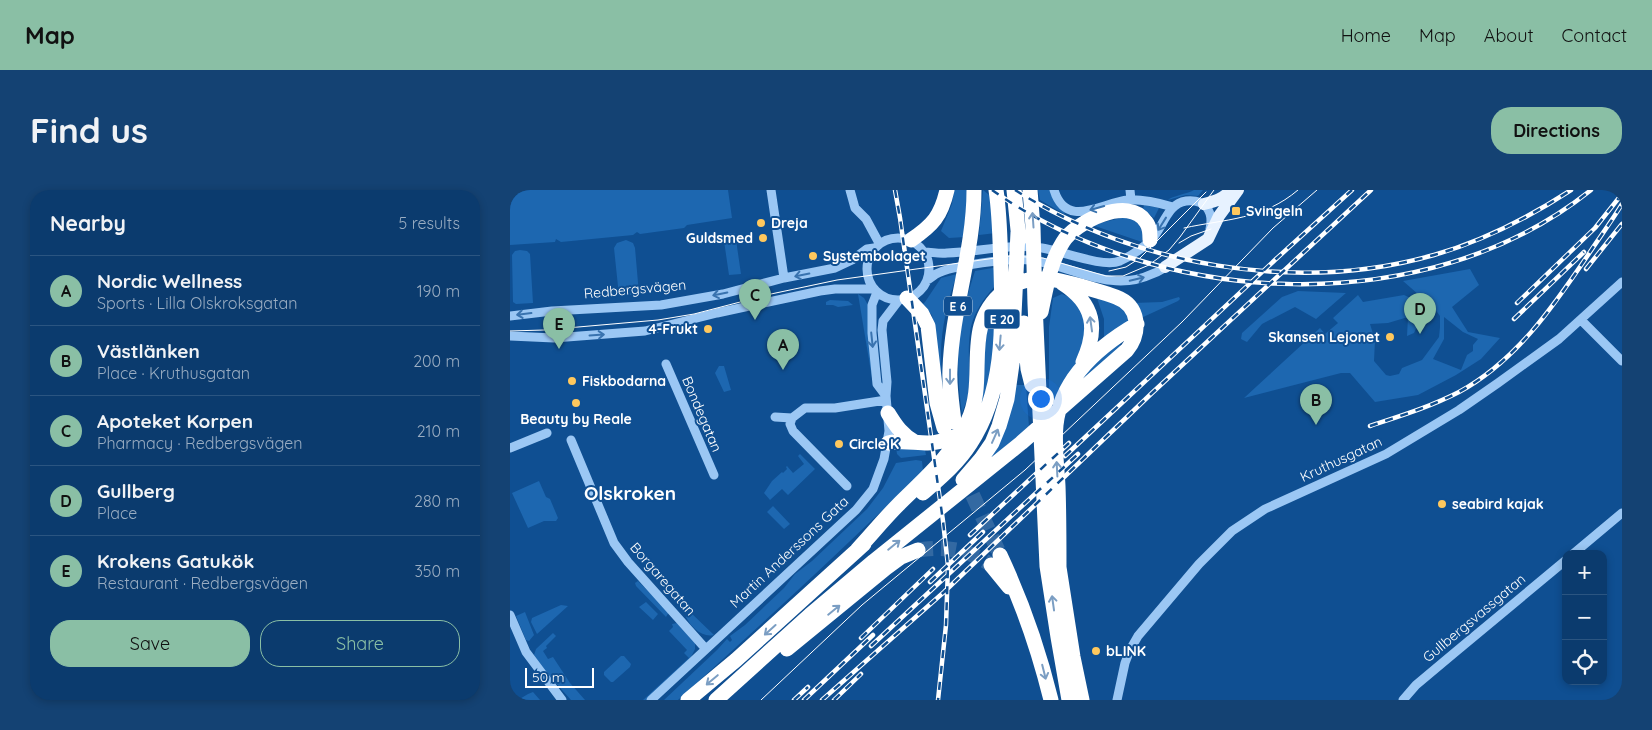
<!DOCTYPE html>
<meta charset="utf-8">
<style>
:root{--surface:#0b3b6e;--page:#144273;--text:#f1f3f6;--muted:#9aadc2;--line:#2b5581;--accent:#8abfa5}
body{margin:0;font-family:Quicksand,sans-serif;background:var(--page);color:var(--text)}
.controls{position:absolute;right:15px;bottom:15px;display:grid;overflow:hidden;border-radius:10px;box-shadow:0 2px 8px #0003}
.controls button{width:45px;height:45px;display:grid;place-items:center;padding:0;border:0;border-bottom:1px solid var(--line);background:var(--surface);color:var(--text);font:25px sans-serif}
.scale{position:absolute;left:15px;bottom:12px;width:69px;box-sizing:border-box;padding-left:5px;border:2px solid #fff;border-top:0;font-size:14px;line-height:18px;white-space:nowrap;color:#fff;-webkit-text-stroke:4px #0f4f92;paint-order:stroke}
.you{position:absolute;left:530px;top:208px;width:18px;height:18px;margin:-12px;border:4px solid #fff;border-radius:50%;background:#1a73e8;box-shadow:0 0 0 8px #1a73e833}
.badge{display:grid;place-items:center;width:32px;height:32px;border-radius:50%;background:var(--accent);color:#111;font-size:16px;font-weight:700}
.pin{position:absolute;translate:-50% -41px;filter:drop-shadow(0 1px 2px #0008)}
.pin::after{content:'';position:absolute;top:26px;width:18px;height:15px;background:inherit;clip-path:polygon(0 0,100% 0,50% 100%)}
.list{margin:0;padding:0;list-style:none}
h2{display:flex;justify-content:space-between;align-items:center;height:65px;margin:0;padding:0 20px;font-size:21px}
h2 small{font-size:16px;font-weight:400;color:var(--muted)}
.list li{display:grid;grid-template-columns:32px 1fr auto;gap:15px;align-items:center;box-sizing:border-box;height:70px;padding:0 20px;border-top:1px solid var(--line)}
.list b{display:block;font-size:19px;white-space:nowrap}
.list p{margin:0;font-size:16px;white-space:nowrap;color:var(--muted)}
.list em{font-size:16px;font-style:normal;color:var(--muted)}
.actions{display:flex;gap:10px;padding:15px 20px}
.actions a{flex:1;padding:11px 0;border:1px solid var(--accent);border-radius:20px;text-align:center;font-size:18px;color:var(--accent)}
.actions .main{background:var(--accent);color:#111}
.icon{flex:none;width:28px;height:28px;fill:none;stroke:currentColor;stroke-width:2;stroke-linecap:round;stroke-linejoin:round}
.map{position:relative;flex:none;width:1112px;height:510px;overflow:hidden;border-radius:20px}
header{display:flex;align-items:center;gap:30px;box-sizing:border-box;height:70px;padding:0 25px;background:var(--accent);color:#111}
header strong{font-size:24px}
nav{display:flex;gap:28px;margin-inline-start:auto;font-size:18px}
.intro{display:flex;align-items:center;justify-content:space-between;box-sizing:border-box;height:120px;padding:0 30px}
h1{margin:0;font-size:35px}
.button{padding:12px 22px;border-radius:20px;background:var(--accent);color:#111;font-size:18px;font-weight:700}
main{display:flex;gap:30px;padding:0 30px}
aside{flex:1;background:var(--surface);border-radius:20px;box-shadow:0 2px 8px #0003}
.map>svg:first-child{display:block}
.green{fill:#1d67b0;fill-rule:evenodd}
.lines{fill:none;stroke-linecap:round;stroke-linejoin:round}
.highway-tunnel{stroke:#3369a2;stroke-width:15;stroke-dasharray:15 8;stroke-linecap:butt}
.minor{stroke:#9bc7f4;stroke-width:9}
.major{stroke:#e7f2ff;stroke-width:12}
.highway{stroke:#fff;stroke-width:15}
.tram{stroke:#fff;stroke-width:1}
.rail-casing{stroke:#fff;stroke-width:4.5}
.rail{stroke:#0f4f92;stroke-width:2.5;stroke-dasharray:8;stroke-linecap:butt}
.oneway{stroke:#3973af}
.oneway2{stroke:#7b9ec3}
.poi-dot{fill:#ffc85d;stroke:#0f4f92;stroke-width:2}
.labels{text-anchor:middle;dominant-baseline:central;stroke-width:4;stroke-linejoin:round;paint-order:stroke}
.shield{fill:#0f4f92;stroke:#b7cade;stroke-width:1}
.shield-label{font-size:12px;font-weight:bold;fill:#fff}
.poi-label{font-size:14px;font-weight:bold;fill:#fff;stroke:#0f4f92;text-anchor:start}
.street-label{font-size:14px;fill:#fff;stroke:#0f4f92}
.district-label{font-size:19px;font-weight:bold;fill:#fff;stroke:#0f4f92}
</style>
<header>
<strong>Map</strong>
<nav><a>Home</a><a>Map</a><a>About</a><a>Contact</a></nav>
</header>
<div class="intro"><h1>Find us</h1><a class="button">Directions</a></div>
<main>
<aside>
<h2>Nearby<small>5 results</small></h2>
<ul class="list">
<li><span class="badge">A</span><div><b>Nordic Wellness</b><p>Sports · Lilla Olskroksgatan</p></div><em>190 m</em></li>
<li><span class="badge">B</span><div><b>Västlänken</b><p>Place · Kruthusgatan</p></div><em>200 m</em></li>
<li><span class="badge">C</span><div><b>Apoteket Korpen</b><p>Pharmacy · Redbergsvägen</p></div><em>210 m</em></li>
<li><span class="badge">D</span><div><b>Gullberg</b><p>Place</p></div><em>280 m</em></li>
<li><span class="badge">E</span><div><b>Krokens Gatukök</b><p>Restaurant · Redbergsvägen</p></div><em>350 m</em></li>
</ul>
<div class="actions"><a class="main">Save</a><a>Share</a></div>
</aside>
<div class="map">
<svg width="1112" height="510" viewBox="0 0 1112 510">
<rect width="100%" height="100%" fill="#0f4f92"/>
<path class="green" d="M6 0H218L222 28 177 35 174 38 130 44 127 42 123 45 51 52 46 49 45 52 0 55V7Z
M444 0H459L455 47 439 48 431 41 442 14Z
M473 0 483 8 486 43 469 45Z
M528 0H541L551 18 555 23 554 24 530 10Z
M684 0H693L688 6 676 5 658 10C662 6 677 4 684 0Z
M634 15 649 18 644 28 633 19Z
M615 27C628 29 635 40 632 52L582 35Z
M225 43 231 84 219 85 213 44Z
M116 50 123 53 125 58 129 104 109 106 104 58 107 53Z
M10 60 17 61 20 64 23 113 6 114 3 112 2 65 5 61Z
M488 77V93C475 106 462 124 460 143 457 163 461 184 458 205 457 211 454 217 452 223 447 189 446 152 454 119 457 106 461 94 465 81Z
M960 79 969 95 942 117 958 142 990 148 971 169 946 185 908 205 865 212 840 183H831L734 208 810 138 815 144 828 133 823 128 848 105 853 112 894 105 905 110 921 128 910 130 904 143 897 146 898 127 878 133 860 134 865 150 864 171 876 185 880 186 889 184 892 178 912 170 929 147 930 137V126L924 118 893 91ZM934 127 953 142 968 149 963 155V161L957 165 951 180 923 169 934 149Z
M447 84C438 110 431 138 431 165 431 176 432 186 432 197L422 125 413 117V114L415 112 431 88Z
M788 101 836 103 806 129 785 117 752 134 737 152 731 149 732 143 772 107Z
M348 104 354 108 358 115V139L363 194Z
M552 104 559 107 574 123 577 151 549 207 539 220V137L543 108Z
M669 107 670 109 668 111 631 128 623 113 652 112Z
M587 108C605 111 613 116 622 132L594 149V129Z
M320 110 338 111 343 115 328 117 323 115H316V112Z
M488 120 489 132 473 221 471 212 475 146 480 133Z
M608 152 611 157 569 193 576 181Z
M209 176H214L221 200 214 202 205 183Z
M506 195H516L519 237 478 273Z
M386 257 415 260 416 265 391 268 387 264Z
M290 264 305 279 278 305 272 299 260 310 254 303 262 291 272 282 273 283 277 279 276 277 277 276 283 283 294 274 288 266Z
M406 270 412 271 413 281C333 359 251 435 168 510H154L207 460 217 449 220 452 222 450 220 446 235 435 274 398 285 384 302 371 357 319 373 298 386 273Z
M29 291 36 307 40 309 48 328 46 331H34L18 338 2 303Z
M263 316 280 334 274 339 257 322Z
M128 391 159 422 156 427 126 396 125 393Z
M136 412 148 424 143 430 129 417Z
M51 415 58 416 27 444 21 432 22 428Z
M179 421 204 445C192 448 181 437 176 427Z
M15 422 24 445 19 451 16 450 6 426Z
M167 433 185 453V459L181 467 136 510H133L179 468 174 463 177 460 159 441 163 437 162 434Z
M43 443 46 446 36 456 37 458 33 461 38 469 43 467 60 493 75 510H61L33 479 24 465 26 459Z
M111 466H114L121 474 120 477 103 492H101L94 485V482Z
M23 502 30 510H8L18 504Z"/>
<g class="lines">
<path class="highway-tunnel" d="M453 284 490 365
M408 360C435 356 458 359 481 375"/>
<path class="minor" d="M261 0 274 88
M340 0 345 18 356 29 369 53
M544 0C556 39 590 14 617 10 631 9 649 13 663 17
M620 0 621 10
M357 79a31 31 0 1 1 62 0a31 31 0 1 1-62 0Z
M414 62C422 62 429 64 437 63 469 62 500 53 532 58 552 61 593 78 610 71 621 66 634 57 642 49 653 37 658 13 676 11 695 9 704 21 700 39
M417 90C420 89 423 86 426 84 443 75 501 68 520 70 562 75 600 104 642 84 648 82 654 79 658 74
M367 102 362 115V143L367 194 376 206
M0 126 42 121 151 115 213 104 274 88 325 78 342 70 357 59 364 58
M1071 130 1112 171
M0 146 44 148 135 141 207 123 310 101 325 99H364
M156 174 204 285
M265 227 282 228
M61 250 104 353 118 372 195 458
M0 258 37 243
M337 296 283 241 280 234 282 228 295 218H325L376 210
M1063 364 1112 323
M0 425 16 462 52 510
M141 510 346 320 363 299 374 269 379 241 376 206 377 192 372 140 373 131 389 110
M607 510 615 473 620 460 628 446 689 374 722 341 755 319 876 264 949 220 988 193 1049 149 1112 92
M893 510 906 495 943 464 1056 370"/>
<path class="major" d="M694 14C706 11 713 9 721 0
M655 77 698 49 709 26 728 0"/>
<path class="highway" d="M504 0 509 50
M520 0 523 37 525 114 537 376 548 447 559 510
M401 50C423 35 431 26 437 0
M552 93C585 114 588 139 573 172
M397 108 412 124 418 136 427 213 434 238
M531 122C536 99 540 72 553 52 565 32 619 5 636 32 640 37 640 44 640 50
M514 133 518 179 522 195
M378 223C386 236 392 245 405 252
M444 232C442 214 439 197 440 179 442 118 464 61 464 0
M378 253C391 250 404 253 418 253 430 253 441 248 452 244
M453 290 471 269 482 253 489 236 497 209 505 153 504 125 508 42
M413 303C430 288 448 273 460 254 494 203 493 138 491 80 490 53 490 26 486 0
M490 365C513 414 528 457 541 510
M548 371 563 467 572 510
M481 375 499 397
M549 380C549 352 549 324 548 296 547 276 544 255 546 235 551 188 589 156 627 134
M277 459 376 378 391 367 408 360
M178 510 226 470 354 354
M206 510 300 425 364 371 511 253 617 160C631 142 630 116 606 107 596 103 584 100 574 97 556 92 536 86 518 90 509 92 502 95 494 101 450 137 479 186 458 231 443 265 414 289 388 315 374 329 361 345 347 360"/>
<path class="tram" d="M674 38C715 29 753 30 788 0
M669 53 681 46 701 39
M599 81 616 77 630 68 696 2
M0 141 34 140 148 130 184 124 261 104 327 90 500 66 533 68 596 86H613L639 75 659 60 670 47 704 0
M251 510 352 415 515 280 672 132 763 38 807 0"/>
<g class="rail-casing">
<path id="rail" d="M385 0 390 28 433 331 438 376 436 435 428 510
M482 0C651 119 916 132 1081 0
M505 0C626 76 786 104 924 65 973 51 1018 28 1061 0
M1076 79 1112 34
M1007 113 1085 38 1112 4
M1004 129 1074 62
M860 236C890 226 920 217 949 202 1006 171 1043 117 1078 65 1089 48 1102 31 1112 14
M555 266 766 69 842 0
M460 345 559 253
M420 392 473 342
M351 448 423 379
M361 456 568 264
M284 510 298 497
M294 510 363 445
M312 510 434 402 642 203 861 0
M324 510 351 484"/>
</g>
<use href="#rail" class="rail"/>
</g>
<defs><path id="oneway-shaft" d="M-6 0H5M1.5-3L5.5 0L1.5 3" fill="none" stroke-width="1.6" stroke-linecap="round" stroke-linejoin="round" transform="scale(1.25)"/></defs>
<g class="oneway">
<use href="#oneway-shaft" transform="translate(587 18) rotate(164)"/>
<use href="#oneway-shaft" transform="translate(652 34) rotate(122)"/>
<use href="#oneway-shaft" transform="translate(292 85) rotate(169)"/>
<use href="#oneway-shaft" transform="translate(627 89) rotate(-13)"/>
<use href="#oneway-shaft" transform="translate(210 104) rotate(168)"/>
<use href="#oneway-shaft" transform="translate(14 124) rotate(173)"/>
<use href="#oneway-shaft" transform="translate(87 145) rotate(-4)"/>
<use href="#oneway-shaft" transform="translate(362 150) rotate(84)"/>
</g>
<g class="oneway2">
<use href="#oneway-shaft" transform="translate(523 30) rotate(-94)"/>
<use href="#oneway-shaft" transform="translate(581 134) rotate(-98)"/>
<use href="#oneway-shaft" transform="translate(490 153) rotate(95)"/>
<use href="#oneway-shaft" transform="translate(440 187) rotate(90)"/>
<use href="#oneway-shaft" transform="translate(485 246) rotate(-66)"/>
<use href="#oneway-shaft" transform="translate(547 279) rotate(-93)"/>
<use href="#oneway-shaft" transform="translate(384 355) rotate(-39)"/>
<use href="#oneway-shaft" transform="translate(543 413) rotate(-98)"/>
<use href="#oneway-shaft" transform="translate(324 420) rotate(-39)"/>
<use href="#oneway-shaft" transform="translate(260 440) rotate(138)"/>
<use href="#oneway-shaft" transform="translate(534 482) rotate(76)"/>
<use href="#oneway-shaft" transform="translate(202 490) rotate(140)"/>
</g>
<g class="poi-dot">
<rect x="721" y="16" width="10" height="10" rx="2.5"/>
<circle cx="251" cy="33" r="5"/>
<circle cx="253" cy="48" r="5"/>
<circle cx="303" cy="66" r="5"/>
<circle cx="198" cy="139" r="5"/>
<circle cx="880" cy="147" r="5"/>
<circle cx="62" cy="191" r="5"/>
<circle cx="66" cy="213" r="5"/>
<circle cx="329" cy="254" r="5"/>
<circle cx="932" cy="314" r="5"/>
<circle cx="586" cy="461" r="5"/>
</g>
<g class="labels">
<g class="shield">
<rect x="434" y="106.5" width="28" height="19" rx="4"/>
<rect x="474.5" y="119.5" width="35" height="19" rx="4"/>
</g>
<g class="shield-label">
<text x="448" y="116">E 6</text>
<text x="492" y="129">E 20</text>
</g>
<g class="poi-label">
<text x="736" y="21">Svingeln</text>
<text x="261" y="33">Dreja</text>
<text x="243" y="48" text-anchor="end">Guldsmed</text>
<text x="313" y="66">Systembolaget</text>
<text x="188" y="139" text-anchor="end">4-Frukt</text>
<text x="870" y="147" text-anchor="end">Skansen Lejonet</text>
<text x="72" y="191">Fiskbodarna</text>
<text x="66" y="229" text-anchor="middle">Beauty by Reale</text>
<text x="339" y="254">Circle K</text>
<text x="942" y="314">seabird kajak</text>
<text x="596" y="461">bLINK</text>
</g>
<g class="street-label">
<text transform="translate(125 99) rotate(-5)">Redbergsvägen</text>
<text transform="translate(192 224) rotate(67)">Bondegatan</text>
<text transform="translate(831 269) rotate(-25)">Kruthusgatan</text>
<text transform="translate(279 362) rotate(-43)">Martin Anderssons Gata</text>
<text transform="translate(153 389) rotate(49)">Borgaregatan</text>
<text transform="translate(964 428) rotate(-40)">Gullbergsvassgatan</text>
</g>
<g class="district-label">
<text x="120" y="303">Olskroken</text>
</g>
</g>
</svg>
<div class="controls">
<button>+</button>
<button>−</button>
<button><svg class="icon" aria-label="locate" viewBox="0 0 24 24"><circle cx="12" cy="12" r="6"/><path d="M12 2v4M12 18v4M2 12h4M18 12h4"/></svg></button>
</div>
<div class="scale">50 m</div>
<div class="you"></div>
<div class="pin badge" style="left:273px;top:180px">A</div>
<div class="pin badge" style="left:806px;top:235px">B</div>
<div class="pin badge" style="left:245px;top:130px">C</div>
<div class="pin badge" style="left:910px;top:144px">D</div>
<div class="pin badge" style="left:49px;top:159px">E</div>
</div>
</main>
